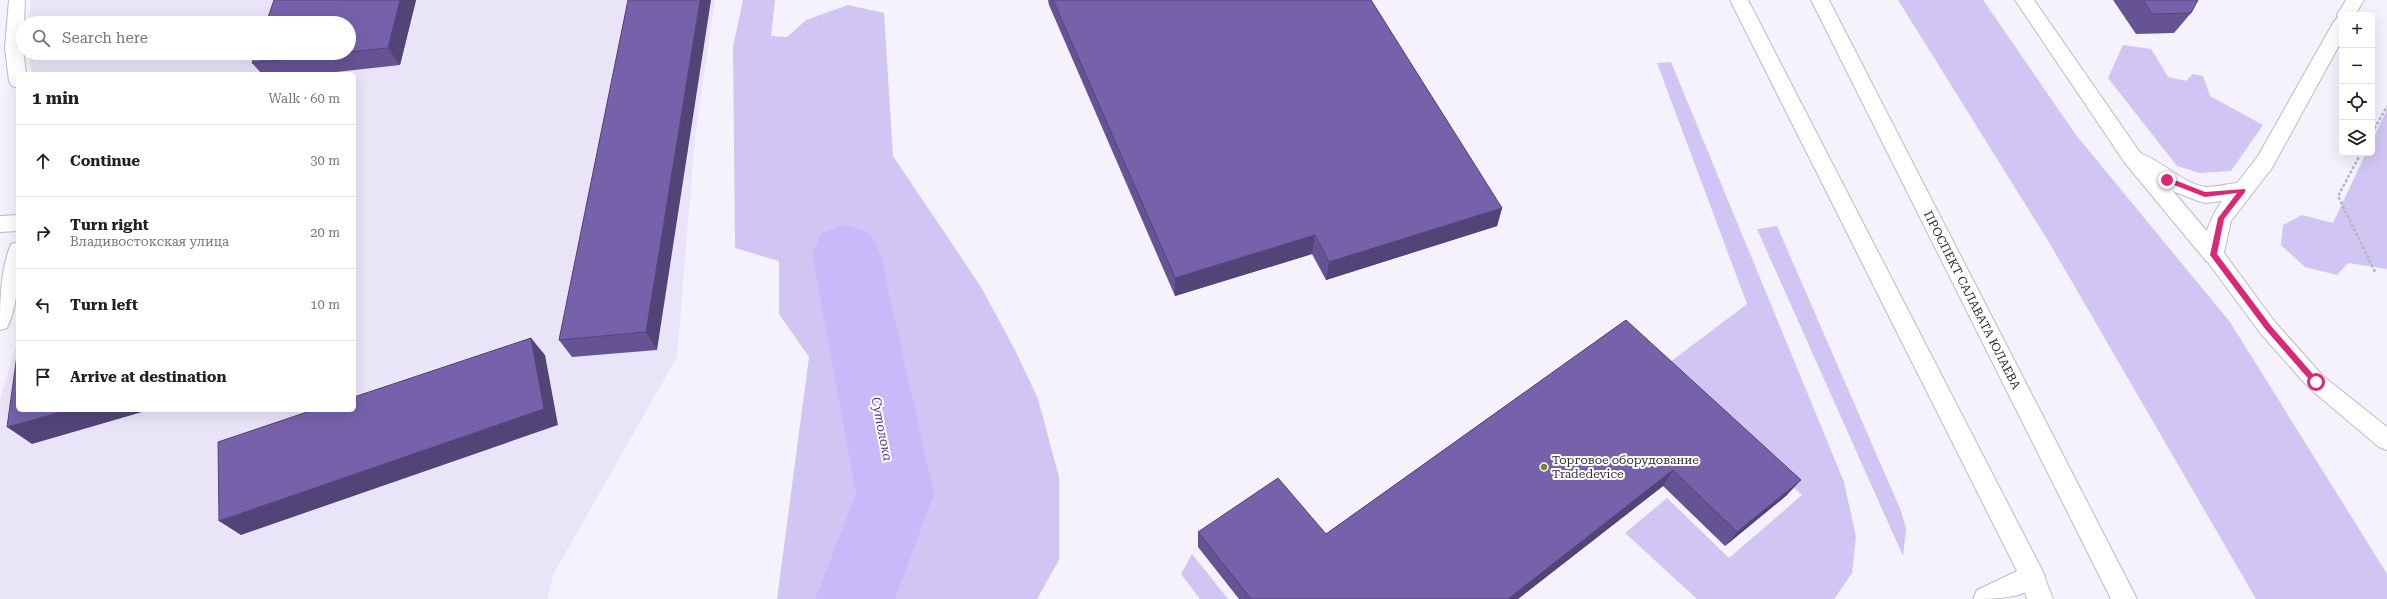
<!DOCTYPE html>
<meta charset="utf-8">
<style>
:root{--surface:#fff;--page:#f2f2f2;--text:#222;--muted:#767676;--line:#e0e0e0}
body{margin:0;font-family:"Roboto Serif",serif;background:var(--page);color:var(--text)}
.controls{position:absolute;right:12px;top:12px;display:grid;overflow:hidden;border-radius:6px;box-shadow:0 4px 16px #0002}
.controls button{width:36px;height:36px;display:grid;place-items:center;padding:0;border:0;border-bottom:1px solid var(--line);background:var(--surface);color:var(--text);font:20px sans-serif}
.stop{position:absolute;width:12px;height:12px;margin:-9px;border:3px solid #db2777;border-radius:50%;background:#fff}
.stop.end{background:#db2777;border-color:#fff;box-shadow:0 1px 4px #0008}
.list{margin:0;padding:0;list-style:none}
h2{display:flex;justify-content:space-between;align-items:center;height:52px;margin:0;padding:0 16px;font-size:17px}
h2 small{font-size:13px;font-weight:400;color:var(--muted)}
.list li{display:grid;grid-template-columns:26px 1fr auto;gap:12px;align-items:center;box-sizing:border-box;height:72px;padding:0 16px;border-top:1px solid var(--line)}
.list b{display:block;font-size:15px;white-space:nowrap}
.list p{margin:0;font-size:13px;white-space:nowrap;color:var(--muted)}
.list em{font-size:13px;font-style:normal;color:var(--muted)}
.icon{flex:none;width:22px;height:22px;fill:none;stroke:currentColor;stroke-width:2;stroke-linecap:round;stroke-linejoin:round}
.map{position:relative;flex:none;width:2387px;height:599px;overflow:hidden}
.search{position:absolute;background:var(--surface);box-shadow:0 4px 16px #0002;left:16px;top:16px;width:340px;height:44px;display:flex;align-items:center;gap:10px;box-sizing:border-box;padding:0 14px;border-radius:22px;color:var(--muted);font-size:15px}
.panel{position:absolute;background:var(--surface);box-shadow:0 4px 16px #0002;left:16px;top:72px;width:340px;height:340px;border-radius:6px}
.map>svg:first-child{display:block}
.built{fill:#e9e4f7}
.green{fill:#d1c6f3}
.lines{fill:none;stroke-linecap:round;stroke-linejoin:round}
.river{fill:#cab9fa;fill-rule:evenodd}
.service-casing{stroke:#bdbac5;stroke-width:2}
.tertiary-casing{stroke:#bdbac5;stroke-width:2}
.secondary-casing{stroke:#bdbac5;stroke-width:2}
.primary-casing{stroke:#bdbac5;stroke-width:2}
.path{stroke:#b7b5be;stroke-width:2.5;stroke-dasharray:3 2;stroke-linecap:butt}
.service{fill:#fff;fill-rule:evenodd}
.tertiary{fill:#fff;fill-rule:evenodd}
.secondary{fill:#fff;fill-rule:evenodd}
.primary{fill:#fff;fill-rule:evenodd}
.wall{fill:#665393}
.shaded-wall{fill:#534478}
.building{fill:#7761ab;stroke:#534478}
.route{fill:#db2777}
.poi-dot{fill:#7a8532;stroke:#fff;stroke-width:1.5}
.labels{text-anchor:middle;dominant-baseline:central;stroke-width:4;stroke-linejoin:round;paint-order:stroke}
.street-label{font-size:12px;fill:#2d2c30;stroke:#fff}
.poi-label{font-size:12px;fill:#2d2c30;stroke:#fff;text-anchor:start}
.water-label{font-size:13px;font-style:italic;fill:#55338f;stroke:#fff}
</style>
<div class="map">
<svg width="2387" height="599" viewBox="0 0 2387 599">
<rect width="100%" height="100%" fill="#f5f2fe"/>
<path class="built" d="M31 0H715L695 137 677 357 554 573 547 599H0V399L18 339V410H354V74H32L28 53H349V23H29Z"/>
<path class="green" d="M743 0H775L771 36 787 37 806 20 848 5 884 13 893 156 981 287 1016 352 1038 399 1059 477V560L1037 599H777L809 357 779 314V261L735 248 733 47Z
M1898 0H1983L2076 135 2230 322 2387 574V599H2256L2050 244Z
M2123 45 2151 49 2168 77 2186 81 2193 74 2203 76 2210 96 2263 125 2231 171 2200 173 2177 166 2108 78Z
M1671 62 1844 482 1856 537 1852 573 1834 599H1697L1625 533 1667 498 1729 558 1802 495 1662 368 1747 304 1657 63Z
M2387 109V269L2348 263 2337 275 2305 267 2281 245 2283 225 2302 215 2333 223 2366 153H2372V141Z
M1777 226 1901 511 1906 529 1903 556 1757 229Z
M1192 554 1228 599H1200L1181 574Z"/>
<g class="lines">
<path class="river" d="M846 225 870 233 880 253 934 494 895 599H815L856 494 812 253 822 233Z"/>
<g class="service-casing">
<path id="service" d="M9 0H25L23 48 26 74H18V88L12 86 9 81 5 48Z
M18 215V231L0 232V216Z
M18 242C18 271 20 301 7 328L0 330C0 302 0 271 11 244Z
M2214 247 2221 249 2275 322 2323 376 2387 427V450L2379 447 2309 388 2261 334 2207 261 2204 255 2207 249Z"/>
</g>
<g class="tertiary-casing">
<path id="tertiary" d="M2346 0H2364L2355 15H2342V40L2272 168 2231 221 2222 261 2214 264 2206 261C2198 245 2212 214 2222 201L2205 203 2198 201 2160 186 2127 164 2124 158 2127 152C2147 146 2181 185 2206 187 2216 187 2227 184 2237 183L2258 156 2333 23 2338 17 2337 15Z"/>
</g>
<g class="secondary-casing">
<path id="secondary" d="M2032 564 2041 568 2045 576C2033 599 1997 599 1973 599L1977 590Z"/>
</g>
<g class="primary-casing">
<path id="primary" d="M1730 0H1748L2041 568 2053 599H2027L2021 579Z
M1811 0H1829L2137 599H2111Z
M2015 0H2034L2139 151 2222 249 2225 255 2222 261 2214 264 2206 261 2125 163Z"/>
</g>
<path class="path" d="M2372 133 2387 106
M2361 153 2338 196 2375 272"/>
<use href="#service" class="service"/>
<use href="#tertiary" class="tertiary"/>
<use href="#secondary" class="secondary"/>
<use href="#primary" class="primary"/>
</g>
<path class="wall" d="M274 0H416L400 65 318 74H262L252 63 256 53H349V23Z
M628 0 657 350 572 357 559 340Z
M1048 0H1371L1502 208 1497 226 1326 280 1312 254 1175 296 1049 5Z
M2113 0H2198L2191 13 2174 33 2136 34Z
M1626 320 1787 495 1725 546 1663 486 1518 599H1239L1198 547V532L1326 534Z"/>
<path class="shaded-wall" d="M400 0H416L400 65 388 48Z
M700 0H711L657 350 646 332Z
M1502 208 1497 226 1326 280 1329 262Z
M1315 235 1312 254 1175 296V278Z
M531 338 545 355 558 425 241 535 219 521Z
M68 410H149L32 444 7 427Z
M1673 470 1663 486 1518 599H1508Z
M1801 480 1787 495 1725 546 1737 532Z"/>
<path class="building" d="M274 0H400L388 48 349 52V23H266Z
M628 0H700L646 332 559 340Z
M1053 0H1371L1502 208 1329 262 1315 235 1175 278Z
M2143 0H2198L2191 13 2152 14Z
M256 53H339L252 63Z
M1626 320 1801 480 1737 532 1673 470 1508 599H1251L1198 532 1278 478 1326 534Z
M531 338 544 409 219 521 218 442 313 410H354V397Z
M18 348V410H68L7 427Z"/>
<path class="route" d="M2167 177 2205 192 2245 189V192L2224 219 2217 254 2271 326 2318 380V384H2313L2266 330 2210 255 2218 218 2237 193 2205 197 2164 181Z"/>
<circle class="poi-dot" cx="1544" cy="467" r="4"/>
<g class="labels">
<g class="street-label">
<text transform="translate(1972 300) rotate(63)">ПРОСПЕКТ САЛАВАТА ЮЛАЕВА</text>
</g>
<g class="poi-label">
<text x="1552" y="460">Торговое оборудование<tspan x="1552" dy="14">Tradedevice</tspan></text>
</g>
<g class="water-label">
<text transform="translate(882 429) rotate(79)">Сутолока</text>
</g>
</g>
</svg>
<div class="controls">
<button>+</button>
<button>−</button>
<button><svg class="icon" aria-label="locate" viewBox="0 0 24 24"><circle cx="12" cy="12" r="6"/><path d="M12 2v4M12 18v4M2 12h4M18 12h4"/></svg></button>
<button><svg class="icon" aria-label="layers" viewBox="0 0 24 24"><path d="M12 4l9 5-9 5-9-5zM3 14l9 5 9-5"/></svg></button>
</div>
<div class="stop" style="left:2316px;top:382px"></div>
<div class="stop end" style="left:2167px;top:180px"></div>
<div class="search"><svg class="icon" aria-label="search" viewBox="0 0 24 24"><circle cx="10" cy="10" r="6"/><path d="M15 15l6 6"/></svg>Search here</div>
<section class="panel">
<h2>1 min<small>Walk · 60 m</small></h2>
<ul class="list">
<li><svg class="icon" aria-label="ahead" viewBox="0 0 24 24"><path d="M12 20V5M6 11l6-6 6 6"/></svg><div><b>Continue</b></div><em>30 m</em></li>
<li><svg class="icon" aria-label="right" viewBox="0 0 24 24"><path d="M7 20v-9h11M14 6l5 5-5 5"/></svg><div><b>Turn right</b><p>Владивостокская улица</p></div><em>20 m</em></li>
<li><svg class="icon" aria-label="left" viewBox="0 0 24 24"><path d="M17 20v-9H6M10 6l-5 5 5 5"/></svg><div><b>Turn left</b></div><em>10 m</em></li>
<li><svg class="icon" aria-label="arrive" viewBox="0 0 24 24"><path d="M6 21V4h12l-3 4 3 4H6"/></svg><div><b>Arrive at destination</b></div></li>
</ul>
</section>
</div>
